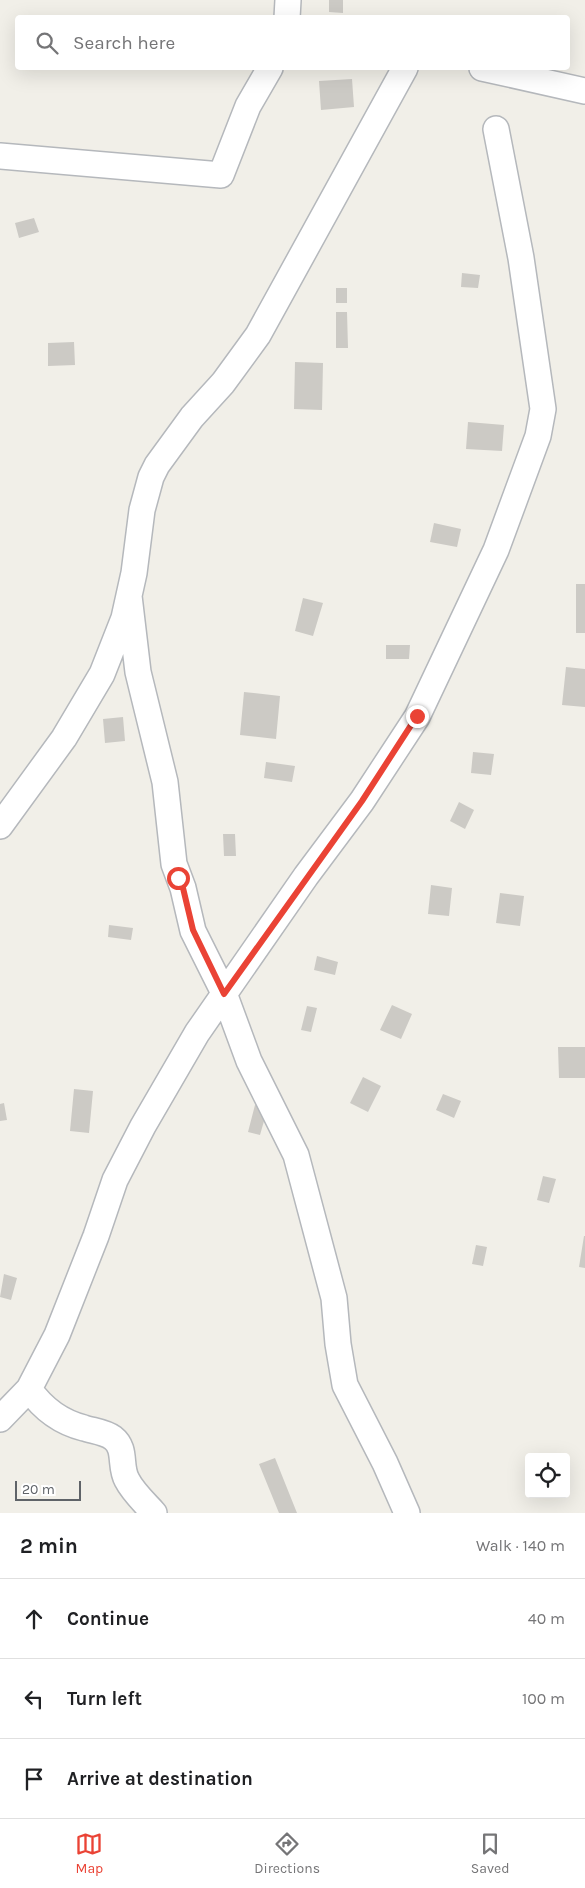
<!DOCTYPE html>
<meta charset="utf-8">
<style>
:root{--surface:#fff;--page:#f2f2f2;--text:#202124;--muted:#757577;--line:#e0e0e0;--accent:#ea4335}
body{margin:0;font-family:Karla,sans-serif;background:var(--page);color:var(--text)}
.controls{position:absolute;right:15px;bottom:15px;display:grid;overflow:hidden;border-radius:5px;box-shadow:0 5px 20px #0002}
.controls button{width:45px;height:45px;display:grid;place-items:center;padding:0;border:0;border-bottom:1px solid var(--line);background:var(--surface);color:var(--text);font:25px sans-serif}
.scale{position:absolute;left:15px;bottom:12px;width:66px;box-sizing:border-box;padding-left:5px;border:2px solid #5f6368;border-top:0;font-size:14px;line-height:18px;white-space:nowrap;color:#5f6368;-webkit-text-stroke:4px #fff;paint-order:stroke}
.stop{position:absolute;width:15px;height:15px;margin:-11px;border:4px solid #ea4335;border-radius:50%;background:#fff}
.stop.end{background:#ea4335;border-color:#fff;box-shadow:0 1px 5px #0008}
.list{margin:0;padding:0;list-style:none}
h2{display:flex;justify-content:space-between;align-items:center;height:65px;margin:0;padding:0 20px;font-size:21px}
h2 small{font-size:16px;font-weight:400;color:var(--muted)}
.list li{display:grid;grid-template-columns:32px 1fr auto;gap:15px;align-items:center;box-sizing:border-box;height:80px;padding:0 20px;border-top:1px solid var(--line)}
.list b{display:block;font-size:19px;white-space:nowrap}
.list em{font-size:16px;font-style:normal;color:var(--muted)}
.icon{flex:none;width:28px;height:28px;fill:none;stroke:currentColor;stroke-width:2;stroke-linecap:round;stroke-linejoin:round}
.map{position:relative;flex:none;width:585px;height:1513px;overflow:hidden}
.search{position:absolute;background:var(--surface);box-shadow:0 5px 20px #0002;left:15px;right:15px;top:15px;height:55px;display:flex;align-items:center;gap:12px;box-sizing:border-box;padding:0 18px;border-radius:5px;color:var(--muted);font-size:19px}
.sheet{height:305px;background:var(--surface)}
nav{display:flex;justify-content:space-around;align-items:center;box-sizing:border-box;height:70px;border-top:1px solid var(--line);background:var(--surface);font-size:14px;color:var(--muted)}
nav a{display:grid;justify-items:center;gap:2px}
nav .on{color:var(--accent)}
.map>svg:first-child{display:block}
.building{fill:#cccac5}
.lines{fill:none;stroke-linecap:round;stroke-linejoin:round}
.minor-casing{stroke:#b5b8bc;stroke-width:28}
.minor{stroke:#fff;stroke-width:25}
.route{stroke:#ea4335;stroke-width:6}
</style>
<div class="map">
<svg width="585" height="1513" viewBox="0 0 585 1513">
<rect width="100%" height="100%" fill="#f1efe8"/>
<path class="building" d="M329 0H343V13L329 12Z
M352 79 354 107 321 110 319 81Z
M34 218 39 232 19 238 15 223Z
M462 273 480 275 478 288 461 287Z
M336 288H347V303H336Z
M336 312H347L348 348H336Z
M74 342 75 365 48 366V343Z
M295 362 323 363 322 410 294 409Z
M468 422 504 425 502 451 466 449Z
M434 523 461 529 457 547 430 542Z
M576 584H585V633H576Z
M303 598 323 603 313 636 295 631Z
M386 645H410L409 659H386Z
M566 667 585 669V707L562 705Z
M244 692 280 696 276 739 240 735Z
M123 717 125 741 105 743 103 719Z
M473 752 494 754 491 775 471 773Z
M266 762 295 766 292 782 264 778Z
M459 802 474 810 465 829 450 821Z
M223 834H235L236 856H224Z
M431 885 452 888 449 916 428 914Z
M500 893 524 896 520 926 496 923Z
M109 925 133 928 131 940 108 937Z
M317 956 338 962 335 975 314 970Z
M392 1005 412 1014 401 1039 380 1030Z
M307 1006 317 1008 311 1032 301 1030Z
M558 1047H585V1078H559Z
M363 1077 381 1086 368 1112 350 1103Z
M74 1089 93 1091 89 1133 70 1131Z
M443 1094 461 1101 454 1118 436 1110Z
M4 1103 7 1120 0 1121V1104Z
M255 1105 268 1107 260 1135 248 1132Z
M543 1176 556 1179 549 1203 537 1200Z
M584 1236H585V1268L579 1267Z
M476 1245 487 1247 483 1266 472 1264Z
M4 1274 17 1278 11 1300 0 1297Z
M275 1458 297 1513H279L259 1464Z"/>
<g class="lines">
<g class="minor-casing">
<path id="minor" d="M287 18 288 0
M482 68 585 91
M0 156 221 175 248 106 270 68
M129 596 138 672 165 782 174 864 183 888 193 931 224 993 249 1061 296 1155 334 1298 338 1344 345 1385 385 1463 407 1513
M0 826 64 738 102 674 124 618 134 573 142 510 151 477 157 465 192 417 223 383 258 335 405 68
M29 1389C43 1409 60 1422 84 1428 93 1431 105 1432 113 1438 127 1449 119 1466 127 1480 133 1492 145 1503 154 1513
M0 1419 29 1389 57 1335 96 1236 115 1180 143 1126 197 1033 306 876 362 801 417 717 496 550 538 436 543 409 521 258 496 129"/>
</g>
<use href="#minor" class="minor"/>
</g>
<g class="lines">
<path class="route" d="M178 878 183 888 193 930 224 994 362 801 417 716"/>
</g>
</svg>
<div class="controls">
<button><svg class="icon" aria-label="locate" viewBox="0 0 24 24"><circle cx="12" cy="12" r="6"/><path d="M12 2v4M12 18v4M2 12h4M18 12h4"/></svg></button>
</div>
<div class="scale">20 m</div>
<div class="stop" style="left:178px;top:878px"></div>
<div class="stop end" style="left:417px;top:716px"></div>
<div class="search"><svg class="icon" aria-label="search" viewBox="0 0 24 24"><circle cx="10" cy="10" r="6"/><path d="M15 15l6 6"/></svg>Search here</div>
</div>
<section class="sheet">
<h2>2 min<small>Walk · 140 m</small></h2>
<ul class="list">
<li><svg class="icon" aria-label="ahead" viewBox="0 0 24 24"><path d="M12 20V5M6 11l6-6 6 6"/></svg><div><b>Continue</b></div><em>40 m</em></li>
<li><svg class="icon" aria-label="left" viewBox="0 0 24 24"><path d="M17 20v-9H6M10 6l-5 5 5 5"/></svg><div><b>Turn left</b></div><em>100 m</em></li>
<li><svg class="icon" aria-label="arrive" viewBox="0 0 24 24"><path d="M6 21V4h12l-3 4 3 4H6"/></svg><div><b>Arrive at destination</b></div></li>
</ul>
</section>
<nav>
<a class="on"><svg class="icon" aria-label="map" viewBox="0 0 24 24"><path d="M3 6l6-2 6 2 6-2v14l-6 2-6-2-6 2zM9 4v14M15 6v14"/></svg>Map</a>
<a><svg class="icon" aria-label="directions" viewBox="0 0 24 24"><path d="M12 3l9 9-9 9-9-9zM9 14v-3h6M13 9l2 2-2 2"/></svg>Directions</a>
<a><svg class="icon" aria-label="saved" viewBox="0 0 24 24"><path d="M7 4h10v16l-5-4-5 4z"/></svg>Saved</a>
</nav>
